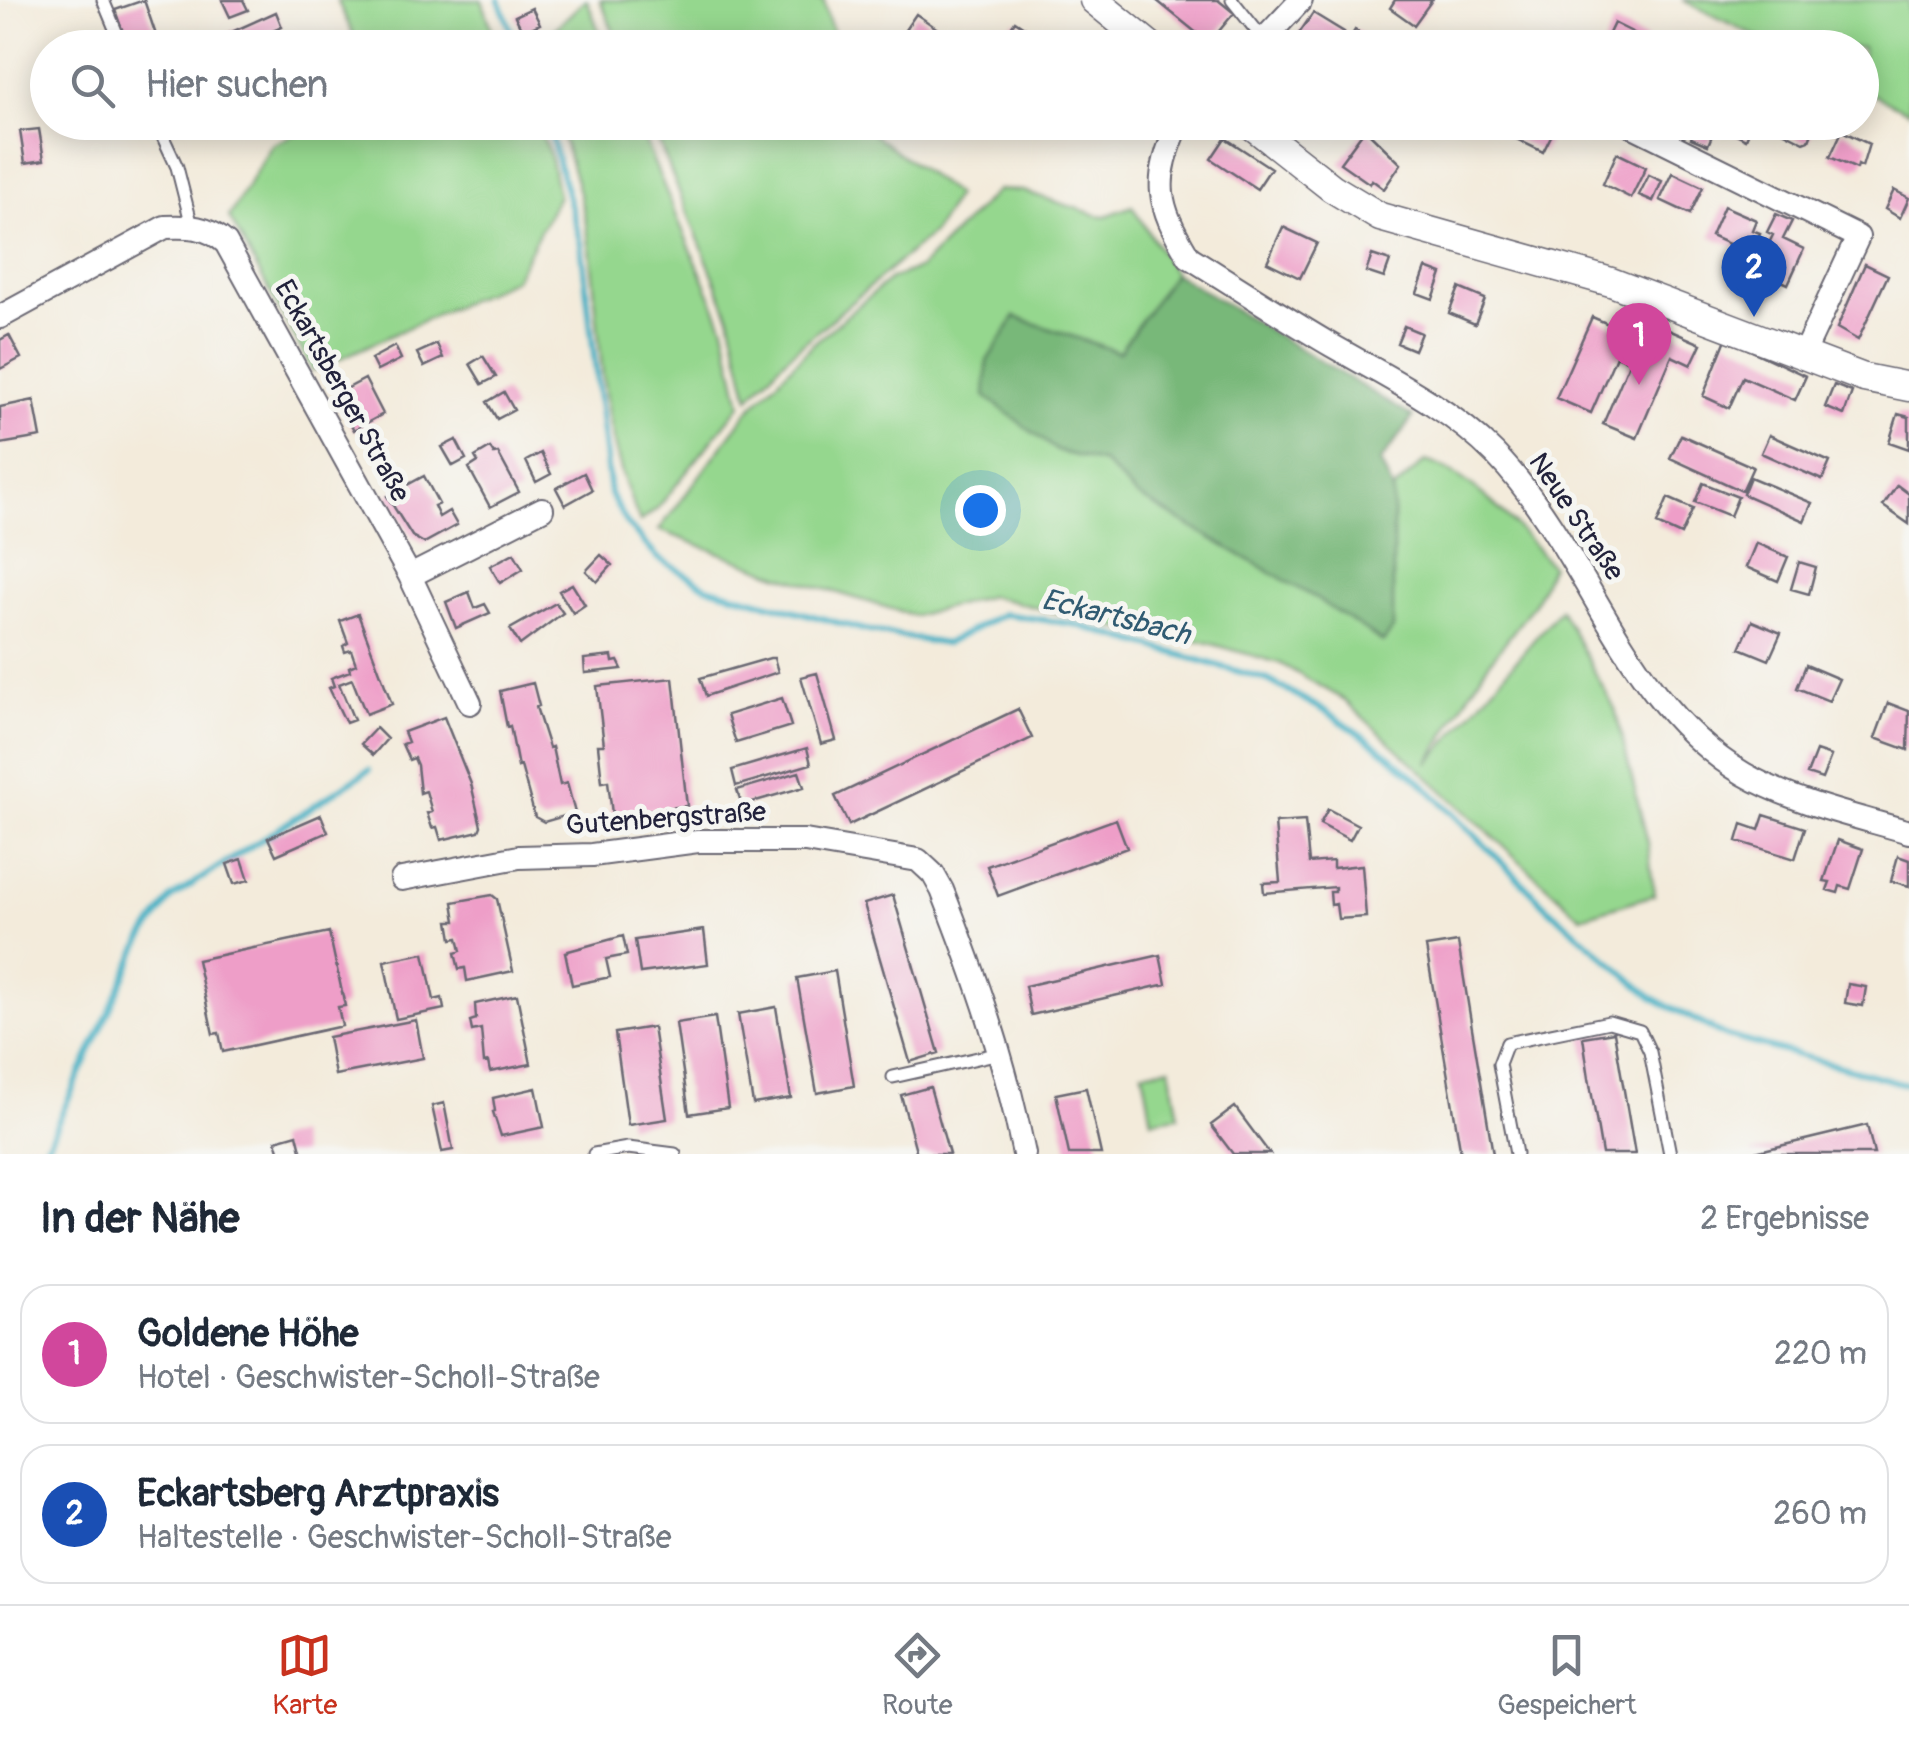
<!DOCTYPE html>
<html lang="de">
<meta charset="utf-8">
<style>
:root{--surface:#fff;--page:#f6f6f7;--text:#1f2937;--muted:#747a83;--line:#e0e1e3;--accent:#c8321e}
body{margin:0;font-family:Pangolin,sans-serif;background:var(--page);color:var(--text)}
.you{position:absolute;left:980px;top:510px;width:35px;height:35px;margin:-25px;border:8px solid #fff;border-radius:50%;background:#1a73e8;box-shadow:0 0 0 15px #1a73e833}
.badge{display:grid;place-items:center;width:65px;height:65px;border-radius:50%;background:var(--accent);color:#fff;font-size:32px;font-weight:700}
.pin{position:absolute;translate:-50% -82px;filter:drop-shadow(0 2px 5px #0008)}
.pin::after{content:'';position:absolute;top:52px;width:35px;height:30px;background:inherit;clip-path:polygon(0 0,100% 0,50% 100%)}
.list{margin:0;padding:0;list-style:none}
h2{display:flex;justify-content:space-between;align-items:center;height:130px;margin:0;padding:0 40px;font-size:42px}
h2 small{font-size:32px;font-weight:400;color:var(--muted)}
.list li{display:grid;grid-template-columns:65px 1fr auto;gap:30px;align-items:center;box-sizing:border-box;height:140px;margin:0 20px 20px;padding:0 20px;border:2px solid var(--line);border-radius:30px}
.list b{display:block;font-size:38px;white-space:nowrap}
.list p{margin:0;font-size:32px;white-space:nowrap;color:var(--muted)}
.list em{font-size:32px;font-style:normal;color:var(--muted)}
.icon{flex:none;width:55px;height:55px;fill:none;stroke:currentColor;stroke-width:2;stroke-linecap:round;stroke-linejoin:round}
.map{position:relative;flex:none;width:1909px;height:1154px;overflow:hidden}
.search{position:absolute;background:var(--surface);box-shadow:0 5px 25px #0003;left:30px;right:30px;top:30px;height:110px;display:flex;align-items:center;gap:25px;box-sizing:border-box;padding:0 35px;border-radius:55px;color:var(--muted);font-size:38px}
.sheet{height:450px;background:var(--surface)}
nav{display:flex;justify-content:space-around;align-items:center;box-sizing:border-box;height:140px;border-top:2px solid var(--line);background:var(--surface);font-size:28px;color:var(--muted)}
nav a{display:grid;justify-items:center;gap:5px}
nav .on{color:var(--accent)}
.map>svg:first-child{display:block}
.green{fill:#95d78e;stroke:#5c7c64;stroke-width:2.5}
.forest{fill:#78b879;stroke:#4d6d5a;stroke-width:2.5}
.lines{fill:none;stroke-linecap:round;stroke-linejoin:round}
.stream{stroke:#46b1c4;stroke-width:6}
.building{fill:#ee9ec8}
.service-casing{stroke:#6b6873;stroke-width:15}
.minor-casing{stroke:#6b6873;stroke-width:26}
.tertiary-casing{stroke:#6b6873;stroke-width:31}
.service{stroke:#fff;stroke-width:11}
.minor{stroke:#fff;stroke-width:22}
.tertiary{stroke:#fff;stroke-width:28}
.labels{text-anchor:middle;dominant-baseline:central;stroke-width:10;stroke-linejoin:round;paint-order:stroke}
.street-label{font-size:28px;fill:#22223b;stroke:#f6f6f2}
.water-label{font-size:30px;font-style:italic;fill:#305b72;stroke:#f6f6f2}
</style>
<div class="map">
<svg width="1909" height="1154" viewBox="0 0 1909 1154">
<rect width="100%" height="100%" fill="#f6f6f2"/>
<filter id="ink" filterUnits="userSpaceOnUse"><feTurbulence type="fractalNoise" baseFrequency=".01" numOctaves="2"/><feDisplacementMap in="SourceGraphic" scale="20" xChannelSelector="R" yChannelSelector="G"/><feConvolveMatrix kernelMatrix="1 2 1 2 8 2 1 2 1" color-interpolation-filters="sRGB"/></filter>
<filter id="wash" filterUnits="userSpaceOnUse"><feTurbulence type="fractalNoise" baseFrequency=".0048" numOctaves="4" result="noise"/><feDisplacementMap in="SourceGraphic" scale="40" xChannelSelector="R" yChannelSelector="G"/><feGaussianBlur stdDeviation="2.25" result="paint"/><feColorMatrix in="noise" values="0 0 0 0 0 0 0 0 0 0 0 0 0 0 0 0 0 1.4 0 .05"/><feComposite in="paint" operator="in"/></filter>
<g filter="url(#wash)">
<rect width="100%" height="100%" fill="#f3ebdb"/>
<path class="green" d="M337 0H482L498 47H359Z
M587 0 605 47H536L585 0Z
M600 0H824C827 23 833 27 838 47H620Z
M1682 0H1909V112L1862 89V48L1778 47Z
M317 123H537L550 155 558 196 515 279 313 371 229 217 272 145Z
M558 123H637L724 327 741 404 657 509 640 522C599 430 602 347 590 250 585 206 571 164 558 123Z
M651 123H858L956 195 934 232 786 358 749 398 730 317Z
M997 190 1023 191 1097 215 1106 216 1132 206 1174 273 1119 352 1015 317 1057 451 1104 463 1136 495 1312 596 1383 642 1393 628V490L1425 461C1468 471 1524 532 1551 566L1534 604 1483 671 1428 764 1560 609 1615 709 1648 843 1654 895 1581 917 1343 699 1279 663 1205 642 1118 628 990 596 915 616 778 575 659 530 749 410 815 342 890 279 920 268Z
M1170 1067 1179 1116 1152 1120 1143 1072Z"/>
<path class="forest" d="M1174 273 1413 417 1380 462 1393 490V629L1383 642 1312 596 1136 495 1104 463 1057 451 985 396 987 361 1015 317 1119 352Z"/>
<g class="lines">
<path class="stream" d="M499 0 518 48
M547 122 581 244 610 494 627 524 658 558 707 587 865 630 945 644 1003 614 1073 624 1268 680 1327 712 1376 745 1420 781 1550 910 1653 998 1726 1036 1909 1085
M43 1154 142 940 171 898 369 770"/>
</g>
<g id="blocks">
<path class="building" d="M144 0 156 35 127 45 115 10Z
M222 0H243L248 10 230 17Z
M1156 0H1218L1234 13 1209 43Z
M1395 0H1432L1414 25 1390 8Z
M532 8 540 24 523 32 515 16Z
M276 12 282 27 234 48H196Z
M1313 13 1344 32 1335 48H1317L1298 35Z
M916 14 945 34 936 48H924L903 33Z
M1015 21 1045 41 1041 48H997Z
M1614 23 1646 39 1641 48H1602Z
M1355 30 1376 44 1374 48H1353L1347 43Z
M1519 122 1557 124 1543 152 1512 137Z
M1697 122 1715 128 1708 145 1691 138Z
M1712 122H1753L1746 139Z
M1775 122H1816L1809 140 1804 142 1773 126Z
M39 129 44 160 25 163 20 131Z
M1365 129 1401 164 1384 189 1372 180 1370 184 1340 163Z
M1842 131 1869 144 1862 167 1858 165 1857 169 1830 157Z
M1225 138 1271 168 1257 189 1211 159Z
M1617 153 1646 167 1631 198 1603 184Z
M1673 173 1703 187 1690 214 1660 200Z
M1649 175 1662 181 1653 201 1639 195Z
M1894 190 1909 198 1900 218 1885 209Z
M1724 206 1756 220 1752 230 1760 233 1751 254 1711 236Z
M1776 214 1792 221 1783 239 1804 249 1788 284 1756 269 1773 235 1767 232Z
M1283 227 1317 243 1300 278 1267 262Z
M1372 255 1390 261 1384 278 1366 272Z
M1865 264 1888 275 1858 340 1837 328Z
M1426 268 1442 274 1433 299 1417 293Z
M1459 288 1485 299 1475 324 1449 313Z
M1592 317 1641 338 1648 321 1701 344 1691 365 1672 356 1637 438 1603 424 1630 361 1616 356 1591 413 1556 398Z
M1404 326 1421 333 1414 350 1397 343Z
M9 335 21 358 0 369V340Z
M1726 339 1806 376 1795 400 1743 377 1729 408 1703 396Z
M437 344 443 358 424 367 417 353Z
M395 346 401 359 377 371 371 359Z
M483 356 496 377 482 384 470 364Z
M365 379 383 414 354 430 335 395Z
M1834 385 1852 392 1844 415 1825 407Z
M504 392 514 410 497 419 487 402Z
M34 400 41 437 0 444V407Z
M1898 414 1909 417V449L1889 442Z
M1681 435 1753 467 1742 491 1670 458Z
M1769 435 1830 462 1822 480 1761 453Z
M456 440 466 459 453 466 442 447Z
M490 448 494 454 498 453 519 492 490 507 469 468 478 462 475 457Z
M541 453 551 474 536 482 526 461Z
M584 473 592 490 565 505 556 488Z
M424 476 439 504 434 506 439 517 449 511 457 525 424 543 412 536 387 496Z
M1750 477 1812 503 1804 521 1743 494Z
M1703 483 1738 497 1730 516 1695 502Z
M1897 485 1909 494V524L1883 506Z
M1668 498 1693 509 1681 535 1657 524Z
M1756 543 1788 557 1778 581 1746 567Z
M514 553 523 569 500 583 490 566Z
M601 555 612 565 597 582 586 571Z
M1799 562 1816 567 1809 594 1791 589Z
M572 584 585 605 573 613 559 591Z
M469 592 475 608 485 604 490 613 456 628 446 602Z
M556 603 563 613 520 645 510 629Z
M358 614 392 704 366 714 352 679 339 684 354 720 346 723 329 688 334 686 331 678 350 671 349 667 356 664 351 650 345 652 343 646 348 643 340 621Z
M1752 621 1781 633 1769 660 1740 648Z
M612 656 613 662 618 661 622 669 585 673 584 659Z
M770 658H774L778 672 706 696 700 678Z
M1806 665 1839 679 1829 701 1797 688Z
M817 673 836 740 821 744 801 677Z
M673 678 687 806 612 814 608 781 602 782 598 745H604L597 686Z
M533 683 539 706 536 707 549 748 552 747 560 785 567 783 575 813 544 822 535 817 521 766 518 767 510 726 507 727 500 691Z
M782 698 791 726 736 743 727 715Z
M1888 703 1909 711 1908 750 1875 738Z
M1018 709 1032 738 849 825 835 796Z
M444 717 471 784 481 826 479 831 441 840 437 827 432 828 427 813 432 812 426 791 420 793 417 765 414 758 409 760 402 744 408 742 404 732Z
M376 728 387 739 373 755 361 744Z
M807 748 811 764 736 786 732 770Z
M1816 751 1831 756 1822 779 1807 774Z
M799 772 804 787 742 805 737 790Z
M1328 809 1358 825 1350 840 1320 824Z
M321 815 328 832 276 855 268 838Z
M1764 815 1805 828 1795 859 1737 841 1742 824 1759 830Z
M1116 819 1127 848 998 896 987 866Z
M1305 821 1309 863 1333 861V868L1362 865 1366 917 1338 919 1336 904 1331 905 1330 892H1335V887L1264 893 1263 883 1280 882 1275 823Z
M1838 840 1863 849 1850 889 1840 886 1838 893 1827 890 1830 882 1824 881Z
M1898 856 1909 860V886L1891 881Z
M242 859 249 880 234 884 227 864Z
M492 895 497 899 513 971 467 981 465 968 459 969 455 953 461 951 458 938 452 939 449 921H456L453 902Z
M893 895 939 1053 910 1062 864 904Z
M704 930 708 964 640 973 635 940Z
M329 932 345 1006 338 1007 342 1026 223 1052 219 1033 213 1034 197 960Z
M623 936 627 955 606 959 610 977 572 985 565 952Z
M1458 942 1471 1022 1493 1154H1461L1433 988 1426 947Z
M424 953 434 1000 442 998 444 1009 396 1019 384 961Z
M1160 955 1166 984 1031 1015 1025 986Z
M835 971 854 1086 817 1093 797 978Z
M1848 984 1866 987 1863 1006 1845 1003Z
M517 995 531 1064 490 1072 488 1062 484 1063 481 1029 472 1031 470 1021 476 1019 475 1004Z
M776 1007 791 1098 753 1104 738 1014Z
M715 1017 728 1108 689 1114 676 1023Z
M416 1020 423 1058 335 1075 328 1037Z
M653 1027 667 1119 628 1125 615 1033Z
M1614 1032 1621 1073 1635 1154H1602L1589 1078 1583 1037Z
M930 1087 949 1154H917L901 1095Z
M536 1088 544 1127 501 1136 493 1112 495 1111 493 1098Z
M1086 1088 1101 1154H1069L1056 1094Z
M444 1103 453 1150 442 1152 432 1106Z
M1235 1107 1261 1142 1270 1154H1233L1211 1125Z
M1867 1125 1874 1154H1751V1153Z
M297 1134 302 1154H280L276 1140Z"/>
</g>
</g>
<g filter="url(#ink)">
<use href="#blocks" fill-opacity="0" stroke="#6b6873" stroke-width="2.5"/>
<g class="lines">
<g class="service-casing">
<path id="service" d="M103 0 123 48
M1232 0 1264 40
M156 122 177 167 192 226
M893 1077 1000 1053
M594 1154 628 1148 675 1154
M1516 1154 1499 1064 1507 1043 1609 1022 1640 1031 1650 1052 1670 1154"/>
</g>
<g class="minor-casing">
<path id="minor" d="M1256 48 1301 0
M1179 122C1153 181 1156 203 1189 257 1236 286 1283 317 1331 345 1387 377 1449 407 1495 454 1590 552 1622 702 1744 774 1794 803 1855 816 1909 832
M1625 122 1858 237 1803 355
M0 317 165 227C190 226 207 226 226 243L410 576 470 703
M410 576 542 509
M402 879 519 857 592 855 698 841H805L918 860 933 874 942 890C977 979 1005 1059 1024 1154"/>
</g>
<g class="tertiary-casing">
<path id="tertiary" d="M1094 0 1153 48
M1248 122 1332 188 1380 217 1611 282 1864 378 1909 387"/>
</g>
<use href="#service" class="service"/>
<use href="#minor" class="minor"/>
<use href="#tertiary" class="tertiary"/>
</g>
</g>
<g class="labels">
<g class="street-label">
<text transform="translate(342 391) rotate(61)">Eckartsberger Straße</text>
<text transform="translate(1576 517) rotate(56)">Neue Straße</text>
<text transform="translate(666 819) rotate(-4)">Gutenbergstraße</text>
</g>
<g class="water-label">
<text transform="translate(1116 617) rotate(14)">Eckartsbach</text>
</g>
</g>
</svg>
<div class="you"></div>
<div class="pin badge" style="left:1639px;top:385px;background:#d1479c">1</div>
<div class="pin badge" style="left:1754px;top:317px;background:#1a4fb4">2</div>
<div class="search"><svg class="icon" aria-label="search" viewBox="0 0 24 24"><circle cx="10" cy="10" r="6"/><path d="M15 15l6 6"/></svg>Hier suchen</div>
</div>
<section class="sheet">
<h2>In der Nähe<small>2 Ergebnisse</small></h2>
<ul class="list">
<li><span class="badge" style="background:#d1479c">1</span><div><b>Goldene Höhe</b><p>Hotel · Geschwister-Scholl-Straße</p></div><em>220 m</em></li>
<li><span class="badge" style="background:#1a4fb4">2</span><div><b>Eckartsberg Arztpraxis</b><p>Haltestelle · Geschwister-Scholl-Straße</p></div><em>260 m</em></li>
</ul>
</section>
<nav>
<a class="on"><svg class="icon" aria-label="map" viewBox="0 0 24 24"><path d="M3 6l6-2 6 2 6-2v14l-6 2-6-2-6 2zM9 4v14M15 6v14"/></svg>Karte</a>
<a><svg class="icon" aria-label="directions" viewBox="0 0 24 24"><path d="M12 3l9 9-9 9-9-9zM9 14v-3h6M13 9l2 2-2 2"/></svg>Route</a>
<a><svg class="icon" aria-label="saved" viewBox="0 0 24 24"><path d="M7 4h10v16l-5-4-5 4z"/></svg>Gespeichert</a>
</nav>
